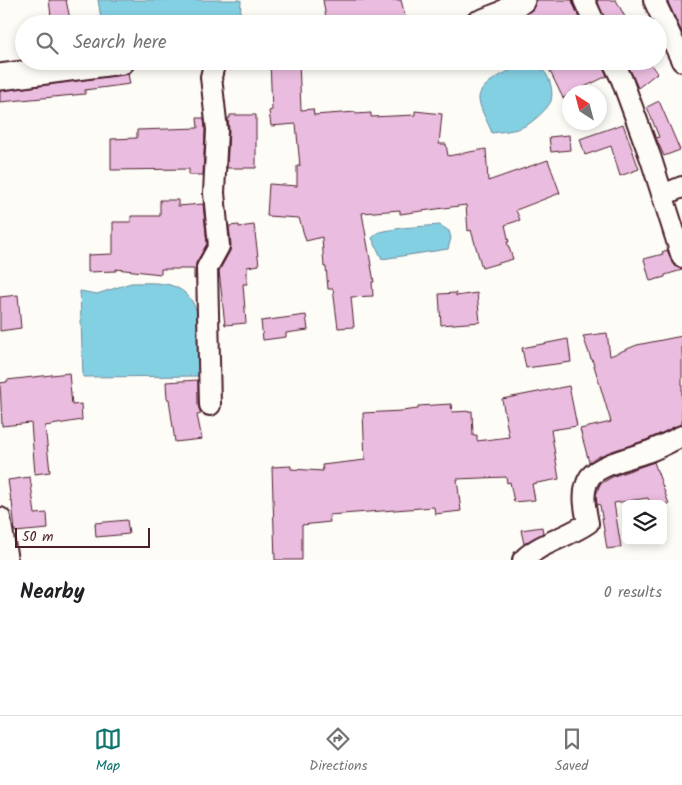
<!DOCTYPE html>
<style>
:root{--surface:#fff;--page:#f2f2f2;--text:#202124;--muted:#757577;--line:#e0e0e0;--accent:#0f766e}
body{margin:0;font-family:Kalam,sans-serif;background:var(--page);color:var(--text)}
.controls{position:absolute;right:15px;bottom:15px;display:grid;overflow:hidden;border-radius:8px;box-shadow:0 2px 8px #0003}
.controls button{width:45px;height:45px;display:grid;place-items:center;padding:0;border:0;border-bottom:1px solid var(--line);background:var(--surface);color:var(--text);font:25px sans-serif}
.compass{position:absolute;left:562px;top:85px;width:45px;height:45px;border-radius:50%;background:var(--surface);box-shadow:0 2px 8px #0003;rotate:324deg}
.scale{position:absolute;left:15px;bottom:12px;width:135px;box-sizing:border-box;padding-left:5px;border:2px solid #4a1f2b;border-top:0;font-size:14px;line-height:18px;white-space:nowrap;color:#4a1f2b;-webkit-text-stroke:4px #fdfcf7;paint-order:stroke}
.list{margin:0;padding:0;list-style:none}
h2{display:flex;justify-content:space-between;align-items:center;height:65px;margin:0;padding:0 20px;font-size:21px}
h2 small{font-size:16px;font-weight:400;color:var(--muted)}
.icon{flex:none;width:28px;height:28px;fill:none;stroke:currentColor;stroke-width:2;stroke-linecap:round;stroke-linejoin:round}
.map{position:relative;flex:none;width:682px;height:560px;overflow:hidden}
.search{position:absolute;background:var(--surface);box-shadow:0 2px 8px #0003;left:15px;right:15px;top:15px;height:55px;display:flex;align-items:center;gap:12px;box-sizing:border-box;padding:0 18px;border-radius:28px;color:var(--muted);font-size:19px}
.sheet{height:155px;background:var(--surface)}
nav{display:flex;justify-content:space-around;align-items:center;box-sizing:border-box;height:70px;border-top:1px solid var(--line);background:var(--surface);font-size:14px;color:var(--muted)}
nav a{display:grid;justify-items:center;gap:2px}
nav .on{color:var(--accent)}
.map>svg:first-child{display:block}
.water{fill:#84d0e3;stroke:#6d8999}
.building{fill:#eabcdf;stroke:#4a1f2b}
.lines{fill:none;stroke-linecap:round;stroke-linejoin:round}
.minor-casing{stroke:#4a1f2b;stroke-width:24}
.tertiary-casing{stroke:#4a1f2b;stroke-width:29}
.minor{stroke:#fdfcf7;stroke-width:20}
.tertiary{stroke:#fdfcf7;stroke-width:25}
</style>
<div class="map">
<svg width="682" height="560" viewBox="0 0 682 560">
<rect width="100%" height="100%" fill="#fdfcf7"/>
<filter id="ink" filterUnits="userSpaceOnUse"><feTurbulence type="fractalNoise" baseFrequency=".02" numOctaves="2"/><feDisplacementMap in="SourceGraphic" scale="10" xChannelSelector="R" yChannelSelector="G"/><feConvolveMatrix kernelMatrix="1 2 1 2 8 2 1 2 1" color-interpolation-filters="sRGB"/></filter>
<g filter="url(#ink)">
<path class="water" d="M98 0H241L240 24H102Z
M527 63C531 64 536 64 538 66 549 73 554 89 551 101 548 108 536 119 530 123 519 131 505 131 492 133 488 122 481 112 479 100 477 82 514 69 527 63Z
M440 225 449 231 451 238 448 249 382 259 372 238 379 232 401 228Z
M131 283C143 283 158 282 170 285 208 296 201 345 200 376L83 377 80 291 97 294Z"/>
<path class="building" d="M49 0H66L71 24H52Z
M323 0H401L407 24H327Z
M536 0H572L582 24H526L523 17 535 6Z
M597 0H616L625 17 612 24H607Z
M667 0H682V33Z
M270 61H299L301 110 313 109 314 115 356 112V114L371 113V117L415 115V111L442 114 439 144H446L448 156 486 149 488 181 548 160 560 193 516 210 520 220 505 225 509 242H507L513 259 482 268 471 230 468 231 466 205 400 214V210L362 213 374 282H372L373 296 351 297 354 327 338 328 333 289H328L326 267H324L322 237 306 241 299 218 267 216 269 184 297 186V166H300L296 124 271 126 269 111 272 110Z
M545 61H601L607 76 574 92H570V95L563 98Z
M626 61H648L657 73 638 88Z
M128 74 130 84 85 90V94L0 102V91Z
M659 101 680 150 664 156 656 138 659 137 647 107Z
M230 115H256V168H227L229 131 228 118H230Z
M197 118H204L205 130 203 175H189V169L111 170V139L137 138V130L198 128Z
M623 124 639 169 620 176 611 146 585 155 580 139Z
M569 135 570 150 551 152 549 137Z
M160 200H178V206L203 204 207 244 196 263 195 279H194V269H161V274L116 269V271L88 272V255L113 254V222H131V216H160Z
M239 225V227L254 225 259 265 247 267V284H243L246 323 225 325 219 271 230 251 231 245 229 226Z
M667 250 674 265 682 270 665 275V277L650 281 644 259 663 254 662 252Z
M456 293V296L477 293 480 322 441 325 439 294Z
M18 295 21 328 0 331V297Z
M306 315 308 330 286 333V337L263 340 261 321Z
M607 333 610 356 637 345 682 336V424L646 440 605 454 589 462 580 429 611 422 592 359H591L583 336Z
M568 339 571 362 526 368 522 348Z
M69 373 72 405 81 404 82 420 45 426 50 472 35 474 31 423 2 426 0 383 7 382V380Z
M198 380V405L201 414 197 415 202 439 175 442 169 399H167L166 382Z
M569 386 577 426 551 430 559 479 532 484 535 500 514 502 510 482 507 483 506 477 457 479 461 511 435 514 434 507 329 515 330 522 302 525V560H275L272 467 291 466V469L323 471 322 465 365 460 363 413 402 411 418 409V406L451 404 452 412 472 411 473 436 477 435V441L509 437 502 399Z
M654 462 669 504H650L648 498 614 503 621 547 607 549 600 505 597 504 596 495 600 484 614 476Z
M30 477 35 514 47 513 48 529 15 532 12 501H11L8 480Z
M127 520 129 534 96 537 95 523Z
M542 527 543 533 524 544 521 530Z"/>
<g class="lines">
<g class="minor-casing">
<path id="minor" d="M584 0 595 24
M654 0 682 61
M613 61 622 80 651 159 682 257
M663 195 682 187
M210 405 207 268 219 246 214 193 217 130 211 77 215 61
M0 518 7 560
M523 560C540 543 568 537 588 523 585 508 581 491 590 477 600 464 634 457 650 451 661 447 671 441 682 436"/>
</g>
<g class="tertiary-casing">
<path id="tertiary" d="M478 24 501 15 522 0
M0 77 122 61"/>
</g>
<use href="#minor" class="minor"/>
<use href="#tertiary" class="tertiary"/>
</g>
</g>
</svg>
<div class="controls">
<button><svg class="icon" aria-label="layers" viewBox="0 0 24 24"><path d="M12 4l9 5-9 5-9-5zM3 14l9 5 9-5"/></svg></button>
</div>
<svg class="compass" viewBox="-18 -18 36 36"><path d="M0-13l5 13h-10z" fill="#e53935"/><path d="M0 13l5-13h-10z" fill="#757577"/></svg>
<div class="scale">50 m</div>
<div class="search"><svg class="icon" aria-label="search" viewBox="0 0 24 24"><circle cx="10" cy="10" r="6"/><path d="M15 15l6 6"/></svg>Search here</div>
</div>
<section class="sheet">
<h2>Nearby<small>0 results</small></h2>
<ul class="list">
</ul>
</section>
<nav>
<a class="on"><svg class="icon" aria-label="map" viewBox="0 0 24 24"><path d="M3 6l6-2 6 2 6-2v14l-6 2-6-2-6 2zM9 4v14M15 6v14"/></svg>Map</a>
<a><svg class="icon" aria-label="directions" viewBox="0 0 24 24"><path d="M12 3l9 9-9 9-9-9zM9 14v-3h6M13 9l2 2-2 2"/></svg>Directions</a>
<a><svg class="icon" aria-label="saved" viewBox="0 0 24 24"><path d="M7 4h10v16l-5-4-5 4z"/></svg>Saved</a>
</nav>
